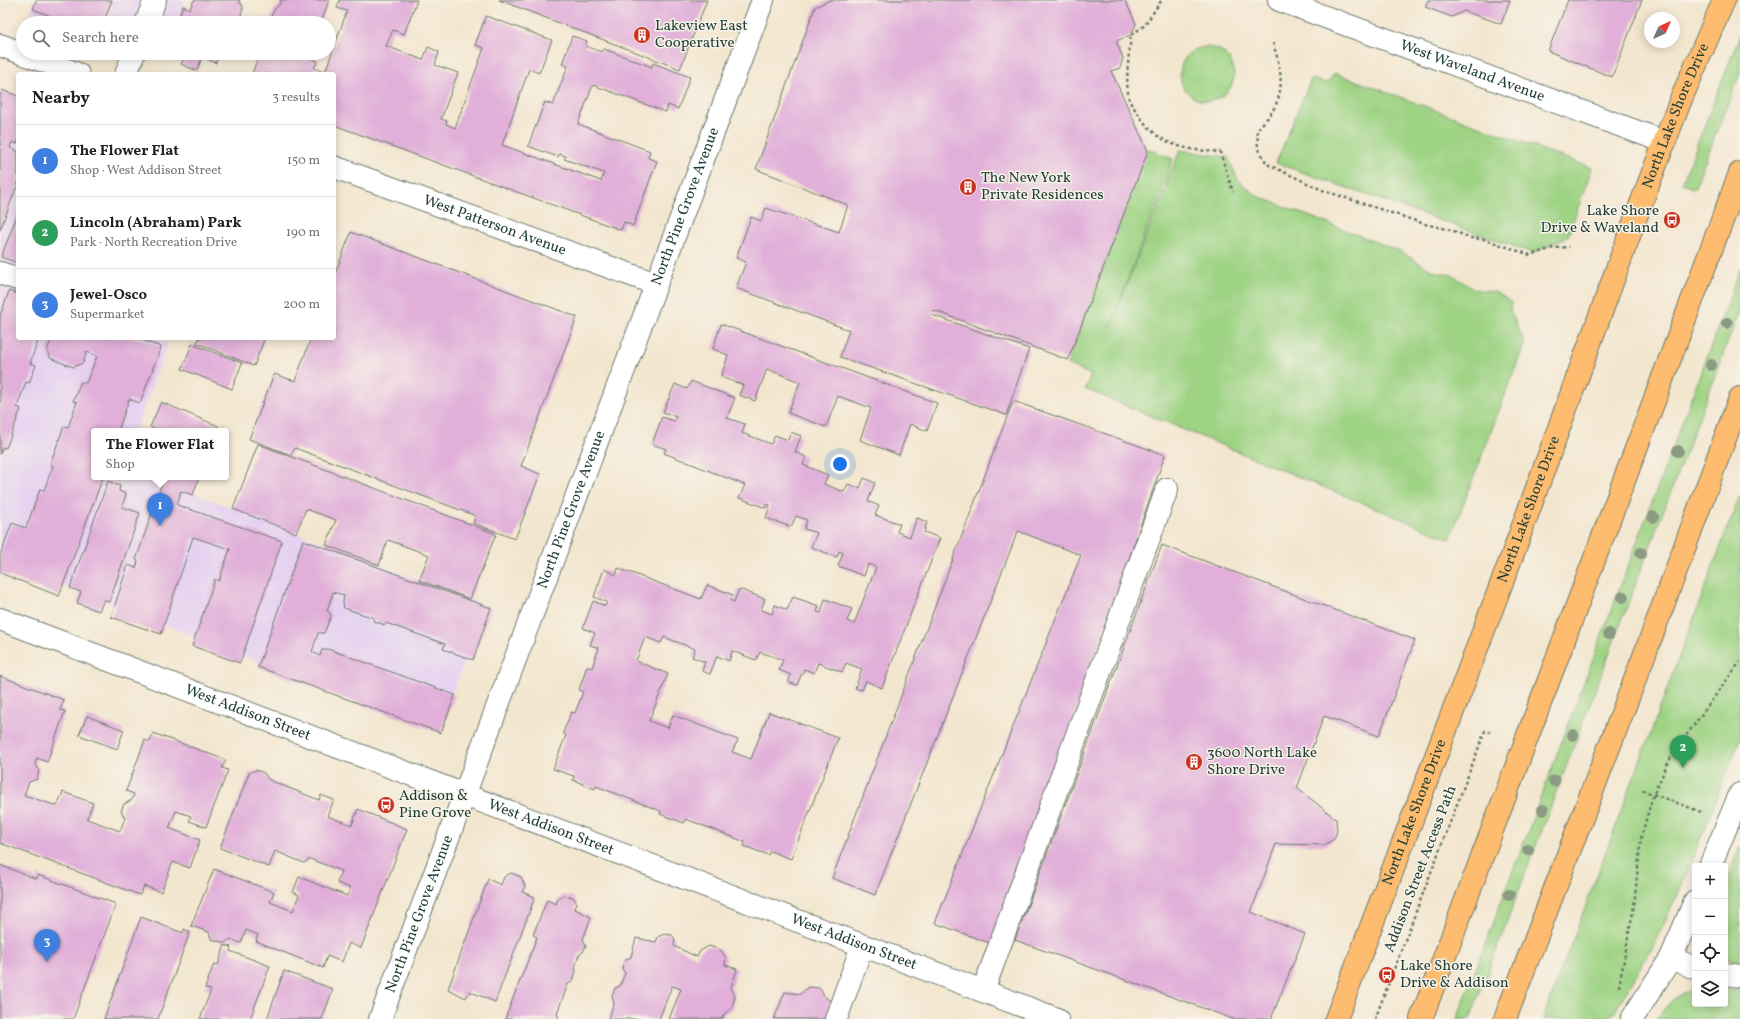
<!DOCTYPE html>
<meta charset="utf-8">
<style>
:root{--surface:#fff;--page:#f6f6f6;--text:#202124;--muted:#757577;--line:#e0e0e0;--accent:#c8321e}
body{margin:0;font-family:Vollkorn,serif;background:var(--page);color:var(--text)}
.controls{position:absolute;right:12px;bottom:12px;display:grid;overflow:hidden;border-radius:4px;box-shadow:0 2px 10px #0003}
.controls button{width:36px;height:36px;display:grid;place-items:center;padding:0;border:0;border-bottom:1px solid var(--line);background:var(--surface);color:var(--text);font:20px sans-serif}
.compass{position:absolute;left:1644px;top:12px;width:36px;height:36px;border-radius:50%;background:var(--surface);box-shadow:0 2px 10px #0003;rotate:45deg}
.you{position:absolute;left:840px;top:464px;width:14px;height:14px;margin:-10px;border:3px solid #fff;border-radius:50%;background:#1a73e8;box-shadow:0 0 0 6px #1a73e833}
.badge{display:grid;place-items:center;width:26px;height:26px;border-radius:50%;background:var(--accent);color:#fff;font-size:13px;font-weight:700}
.pin{position:absolute;translate:-50% -33px;filter:drop-shadow(0 1px 2px #0008)}
.pin::after{content:'';position:absolute;top:21px;width:14px;height:12px;background:inherit;clip-path:polygon(0 0,100% 0,50% 100%)}
.popup{position:absolute;left:91px;top:428px;width:138px;height:52px;box-sizing:border-box;display:grid;place-content:center;border-radius:4px;background:var(--surface);filter:drop-shadow(0 1px 3px #0005);font-size:13px;white-space:nowrap;color:var(--muted)}
.popup b{font-size:15px;color:var(--text)}
.popup::after{content:'';position:absolute;left:50%;top:100%;margin-left:-8px;border:8px solid transparent;border-top-color:var(--surface)}
.list{margin:0;padding:0;list-style:none}
h2{display:flex;justify-content:space-between;align-items:center;height:52px;margin:0;padding:0 16px;font-size:17px}
h2 small{font-size:13px;font-weight:400;color:var(--muted)}
.list li{display:grid;grid-template-columns:26px 1fr auto;gap:12px;align-items:center;box-sizing:border-box;height:72px;padding:0 16px;border-top:1px solid var(--line)}
.list b{display:block;font-size:15px;white-space:nowrap}
.list p{margin:0;font-size:13px;white-space:nowrap;color:var(--muted)}
.list em{font-size:13px;font-style:normal;color:var(--muted)}
.icon{flex:none;width:22px;height:22px;fill:none;stroke:currentColor;stroke-width:2;stroke-linecap:round;stroke-linejoin:round}
.map{position:relative;flex:none;width:1740px;height:1019px;overflow:hidden}
.search{position:absolute;background:var(--surface);box-shadow:0 2px 10px #0003;left:16px;top:16px;width:320px;height:44px;display:flex;align-items:center;gap:10px;box-sizing:border-box;padding:0 14px;border-radius:22px;color:var(--muted);font-size:15px}
.panel{position:absolute;background:var(--surface);box-shadow:0 2px 10px #0003;left:16px;top:72px;width:320px;height:268px;border-radius:4px}
.map>svg:first-child{display:block}
.built{fill:#e6d2f0}
.green{fill:#9ed384;stroke:#5e885c}
.building{fill:#e1afd9}
.lines{fill:none;stroke-linecap:round;stroke-linejoin:round}
.minor-casing{stroke:#69786a;stroke-width:24}
.major-casing{stroke:#69786a;stroke-width:24}
.highway-casing{stroke:#69786a;stroke-width:24}
.path{stroke:#69786a;stroke-width:2.5;stroke-dasharray:3 3;stroke-linecap:butt}
.minor{stroke:#fff;stroke-width:22}
.major{stroke:#fdbc70;stroke-width:22}
.highway{stroke:#fdbc70;stroke-width:22}
.tree{fill:#8c9a83}
.labels{text-anchor:middle;dominant-baseline:central;stroke-width:3;stroke-linejoin:round;paint-order:stroke}
.poi-label{font-size:15px;fill:#1f3d34;stroke:#f7f3e8;text-anchor:start}
.street-label{font-size:15px;fill:#1f3d34;stroke:#f7f3e8}
</style>
<div class="map">
<svg width="1740" height="1019" viewBox="0 0 1740 1019">
<rect width="100%" height="100%" fill="#f7f3e8"/>
<filter id="ink" filterUnits="userSpaceOnUse"><feTurbulence type="fractalNoise" baseFrequency=".025" numOctaves="2"/><feDisplacementMap in="SourceGraphic" scale="8" xChannelSelector="R" yChannelSelector="G"/><feConvolveMatrix kernelMatrix="1 2 1 2 8 2 1 2 1" color-interpolation-filters="sRGB"/></filter>
<filter id="wash" filterUnits="userSpaceOnUse"><feTurbulence type="fractalNoise" baseFrequency=".012" numOctaves="4" result="noise"/><feDisplacementMap in="SourceGraphic" scale="16" xChannelSelector="R" yChannelSelector="G"/><feGaussianBlur stdDeviation="0.9" result="paint"/><feColorMatrix in="noise" values="0 0 0 0 0 0 0 0 0 0 0 0 0 0 0 0 0 1.4 0 .05"/><feComposite in="paint" operator="in"/></filter>
<g filter="url(#wash)">
<rect width="100%" height="100%" fill="#f3e6cf"/>
<path class="built" d="M35 0H185L176 23H54L30 15Z
M18 101V338H155L168 343 135 431H94V477H152L486 606 438 731 0 561V115Z"/>
<path class="green" d="M1740 35V73L1694 189 1682 183Z
M1180 74a27 27 0 1 1 54 0a27 27 0 1 1-54 0Z
M1335 73 1592 168 1568 236 1533 253 1276 163 1311 79 1327 83Z
M1148 149 1173 159 1110 327 1180 150 1228 157 1238 180 1257 196 1399 251 1433 271 1452 275 1473 289 1495 292 1511 302 1510 310 1525 343 1450 539 1085 389 1091 375 1067 364Z
M1740 269V310L1470 1019H1457Z
M1740 495V739L1680 890 1652 948 1610 1019H1543Z
M1740 847V961L1725 959V883Z
M1695 990V1004H1725V990L1740 991V1019H1657C1667 1004 1676 993 1695 990Z"/>
<g id="blocks">
<path class="building" d="M36 0H112L103 23H68L33 9Z
M194 0H240L239 3 242 4 243 8 240 18 234 21 231 20 230 23H181L183 19 179 17 183 6 190 9Z
M281 0H329L321 23H271V17L274 10 279 5Z
M340 0H417L404 34 393 30 386 46 423 60 428 47 439 52 435 65 458 73 441 119 447 121 446 124 455 128 484 48 475 45 486 16 552 40 539 73 529 69 502 145 601 181 604 173 564 159 566 156 559 154 558 157 528 146 545 102 553 105 568 66 562 64 572 36 587 41 585 46 602 52 604 49 652 67 653 63 690 77 678 109 668 105 666 112 593 85 578 124 650 151 648 158 657 161 633 226 624 222 621 230 334 125V74H252L259 54 257 53H310L308 57 318 61 314 68 325 72 347 11 337 8Z
M499 0H707L680 69Z
M830 0H1125L1136 24 1131 35 1116 41 1123 58 1120 68 1111 71 1148 151 1068 360 933 310 932 315 1029 349 1006 415 840 357 849 330 736 288 746 262 736 258 751 217 761 221 766 208 839 232 848 205 756 169 815 7Z
M1428 0H1510L1501 24 1464 11 1452 17 1425 7Z
M1568 0H1642L1612 77 1548 51Z
M186 53H219L216 63 202 57 197 71 181 64Z
M2 90 18 96V144L12 142 10 148 18 151V183L0 230V96Z
M18 213V263L1 257Z
M351 232 577 317 521 466 540 474 515 539 473 523 476 516 295 448 291 455 249 439 274 374 295 381 311 338H334V277Z
M9 291 18 294V338H39L30 363 36 365 29 383 26 382 17 407 21 409 6 448 3 447 0 454V316Z
M721 324 937 403 927 431 910 424 899 455 860 440 871 408 838 396 826 427 788 413 800 382 767 369 755 401 739 395 743 385 721 377 728 355 713 349Z
M52 338H136L161 347 140 403 129 399 118 431H94V477H103L59 596 0 573V555L12 523 26 528 40 489 44 490 53 466 50 464 64 426 68 427 77 402 73 401 81 382 86 383 97 356 87 352 83 363 73 367 50 358 47 350Z
M199 338H260L264 340 254 366 197 343Z
M192 344 242 363 232 389 182 369Z
M691 381 735 398 727 418 745 424 742 433 771 444 775 435 788 440 791 432 801 436 795 452 806 457 803 465 828 475 824 484 844 492 848 484 860 488 864 478 875 483 868 501 879 506 875 515 900 524 897 532 910 537 917 518 927 522 924 532 940 538 882 688 866 681 862 690 855 688 862 669 846 663 842 672 818 663 814 673 804 669 797 685 788 682 791 675 779 670 783 660 760 652 756 660 732 651 729 661 717 656 710 674 702 671 705 662 692 657 695 649 664 637 661 643 645 637 636 661 668 674 649 721 668 728 673 715 738 740 732 752 751 759 769 712 838 738 791 859 770 851 768 855 744 846 745 842 686 819 684 823 660 814 661 811 596 786 595 789 573 780 574 776 553 769 566 735 563 733 571 712 575 713 583 692 579 690 587 666 592 668 599 648 590 645 595 633 583 628 593 601 605 606 607 602 594 597 604 569 616 575 618 568 701 599 707 585 733 595 730 600 734 602 739 589 765 599 761 610 772 614 775 605 787 610 793 597 819 606 817 612 821 613 825 599 852 609 847 621 854 624 876 567 868 564 864 576 838 566 843 553 839 551 837 557 811 547 817 533 804 529 807 520 796 516 791 527 766 518 770 505 766 504V508L739 498 745 485 664 453 666 449 652 444 662 417 674 421 676 417 663 412 675 384 687 389Z
M1013 401 1165 455 995 945 935 923 1081 555 1018 531 875 895 832 878Z
M161 402 218 426 216 431H159L150 427Z
M258 444 496 534 470 599 419 580 429 555 388 540 379 565 326 545 336 520 306 509 296 533 233 509Z
M164 477H199L193 495 181 491 177 505 282 541 240 663 192 646 215 579 219 581 230 549 193 537 161 634 111 617 128 565 136 568 138 561 136 560Z
M108 481 120 486 119 491 126 494 122 507 140 513 109 602 104 600 99 611 77 603 81 592 70 588Z
M303 540 491 608 473 660 443 649 445 644 386 623 385 625 373 621 374 618 344 608 343 602 344 595 333 592 327 611 329 612 331 616 324 633H318L312 652 320 656 322 650 328 649 455 695 441 733 258 667Z
M1162 545 1415 640 1379 736 1324 716 1297 788 1336 819 1337 831 1334 839 1325 845 1276 844 1251 912 1305 934 1271 1019H1233L1015 940Z
M0 676 64 700 60 710 65 711 47 762 37 758 35 763 39 770 37 779 29 782 24 795 57 806 63 792 93 803 87 819 120 831 125 818 121 811 124 804 132 800 134 794 126 791 145 740 150 742 153 733 226 760 222 768 228 770 206 827 189 821 191 816 176 811 169 828 200 840 190 868 173 862 161 892 144 886 140 895 0 843Z
M87 716 124 730 117 749 79 735Z
M256 770 264 773 269 780 319 800 321 795 334 800 327 816 352 825 358 809 407 829 361 948 349 943 342 962 327 956 323 968 256 941 258 935 246 930 241 943 230 939 225 943 211 939 209 932 191 926 214 869 274 892 270 902 293 911 299 895 293 892 299 877 347 896 350 888 337 883 341 871 310 859 304 863 275 851 269 867 220 848 249 773Z
M0 865 37 879 38 875 116 904 73 1019H0Z
M511 873 521 877 525 886 522 892 535 897 495 1002 469 991 466 998 448 989 488 879 501 885 504 877Z
M563 895 573 897 577 903 575 909 591 917 583 939 586 945 583 952 579 955 575 967 576 971 573 981 568 984 557 1013 559 1019H505L537 937 533 935 547 900 556 904 558 899Z
M141 917 183 933 184 929 190 932 158 1019H104Z
M664 934 672 935 675 939 674 946 697 957 700 951 709 946 721 950 726 958 725 965 737 969 731 988 735 996 732 1008 724 1014 722 1019H669L681 989 672 986 659 1019H608L614 1004 612 996 615 988 620 986 625 973 622 969 624 961 631 957 636 938 656 942 658 937Z
M225 945 231 947 230 951 270 966 250 1019H200L211 990 205 988 214 964 218 965Z
M284 971 333 989 322 1019H267Z
M808 987 820 988 825 997 834 1004 829 1019H774L785 992 800 994Z"/>
</g>
</g>
<g filter="url(#ink)">
<use href="#blocks" fill-opacity="0" stroke="#69786a" stroke-width="1"/>
<g class="lines">
<g class="minor-casing">
<g id="minor">
<path id="s1" d="M1279 0 1665 142"/>
<path d="M146 23 155 0"/>
<path d="M0 45 78 74"/>
<path d="M126 74 134 53"/>
<path id="s2" d="M334 167 656 284"/>
<path d="M0 273 18 279"/>
<path id="s3" d="M0 619 1057 1019"/>
<path d="M1710 866 1740 794"/>
<path d="M1671 958 1695 968"/>
<path d="M1725 974 1740 976"/>
<path d="M983 991 1167 489"/>
<path id="s4" d="M380 1019 763 0"/>
<path d="M836 1019 862 946"/>
<path d="M1632 1019 1671 958 1695 901"/>
</g>
</g>
<g class="major-casing">
<g id="major">
<path id="s5" d="M1336 1019 1512 556 1640 206 1681 99 1724 0"/>
</g>
</g>
<g class="highway-casing">
<path id="highway" d="M1421 1019 1740 173
M1505 1019 1652 635 1740 398"/>
</g>
<path class="path" d="M1161 1 1145 25 1131 35C1129 56 1125 79 1129 99 1130 104 1136 110 1139 115 1159 146 1185 150 1220 152L1233 192
M1273 43C1280 66 1286 88 1273 110 1269 117 1262 124 1257 130L1258 148 1267 164 1322 190 1425 224 1451 230 1471 238 1484 239 1530 255 1553 248 1569 247
M1642 790 1704 813
M1619 987 1634 906 1641 838 1653 795 1672 755 1740 662
M1375 1019 1485 731 1490 732"/>
<use href="#minor" class="minor"/>
<use href="#major" class="major"/>
<use href="#highway" class="highway"/>
</g>
<g class="tree">
<circle cx="1727" cy="323" r="6"/>
<circle cx="1711" cy="365" r="6"/>
<circle cx="1678" cy="451" r="6"/>
<circle cx="1653" cy="517" r="6"/>
<circle cx="1641" cy="553" r="6"/>
<circle cx="1623" cy="597" r="6"/>
<circle cx="1609" cy="634" r="6"/>
<circle cx="1573" cy="735" r="6"/>
<circle cx="1554" cy="781" r="6"/>
<circle cx="1543" cy="810" r="6"/>
<circle cx="1528" cy="850" r="6"/>
<circle cx="1509" cy="895" r="6"/>
</g>
</g>
<defs>
<g id="building-disc" transform="scale(0.9)"><circle r="9.5" fill="#c8321e" stroke="#f7f3e8"/><path d="M-4-6H4V6H1V3H-1V6H-4ZM-2.5-4.3h1.7v1.8h-1.7ZM.8-4.3h1.7v1.8H.8ZM-2.5-1h1.7V.8h-1.7ZM.8-1h1.7V.8H.8Z" fill="#fff"/></g>
<g id="bus-disc" transform="scale(0.9)"><circle r="9.5" fill="#c8321e" stroke="#f7f3e8"/><path d="M-5-6H5V4H4V6H2V4H-2V6H-4V4H-5ZM-3.5-4V0h7V-4ZM-3.5 1.2v1.5H-2V1.2ZM2 1.2v1.5H3.5V1.2Z" fill="#fff"/></g>
</defs>
<g fill-rule="evenodd">
<use href="#building-disc" x="642" y="35"/>
<use href="#building-disc" x="968" y="187"/>
<use href="#bus-disc" x="1672" y="220"/>
<use href="#building-disc" x="1194" y="762"/>
<use href="#bus-disc" x="386" y="805"/>
<use href="#bus-disc" x="1387" y="975"/>
</g>
<g class="labels">
<g class="poi-label">
<text x="655" y="26">Lakeview East<tspan x="655" dy="17">Cooperative</tspan></text>
<text x="981" y="178">The New York<tspan x="981" dy="17">Private Residences</tspan></text>
<text x="1659" y="211" text-anchor="end">Lake Shore<tspan x="1659" dy="17">Drive &amp; Waveland</tspan></text>
<text x="1207" y="753">3600 North Lake<tspan x="1207" dy="17">Shore Drive</tspan></text>
<text x="399" y="796">Addison &amp;<tspan x="399" dy="17">Pine Grove</tspan></text>
<text x="1400" y="966">Lake Shore<tspan x="1400" dy="17">Drive &amp; Addison</tspan></text>
</g>
<g class="street-label">
<text stroke="none"><textPath href="#s1" startOffset="206">West Waveland Avenue</textPath></text>
<text stroke="none"><textPath href="#s5" startOffset="965">North Lake Shore Drive</textPath></text>
<text stroke="none"><textPath href="#s4" startOffset="868">North Pine Grove Avenue</textPath></text>
<text stroke="none"><textPath href="#s2" startOffset="171">West Patterson Avenue</textPath></text>
<text stroke="none"><textPath href="#s4" startOffset="544">North Pine Grove Avenue</textPath></text>
<text stroke="none"><textPath href="#s5" startOffset="545">North Lake Shore Drive</textPath></text>
<text stroke="none"><textPath href="#s3" startOffset="265">West Addison Street</textPath></text>
<text stroke="none"><textPath href="#s5" startOffset="221">North Lake Shore Drive</textPath></text>
<text stroke="none"><textPath href="#s3" startOffset="589">West Addison Street</textPath></text>
<text transform="translate(1421 869) rotate(-69)">Addison Street Access Path</text>
<text stroke="none"><textPath href="#s4" startOffset="112">North Pine Grove Avenue</textPath></text>
<text stroke="none"><textPath href="#s3" startOffset="913">West Addison Street</textPath></text>
</g>
</g>
</svg>
<div class="controls">
<button>+</button>
<button>−</button>
<button><svg class="icon" aria-label="locate" viewBox="0 0 24 24"><circle cx="12" cy="12" r="6"/><path d="M12 2v4M12 18v4M2 12h4M18 12h4"/></svg></button>
<button><svg class="icon" aria-label="layers" viewBox="0 0 24 24"><path d="M12 4l9 5-9 5-9-5zM3 14l9 5 9-5"/></svg></button>
</div>
<svg class="compass" viewBox="-18 -18 36 36"><path d="M0-13l5 13h-10z" fill="#e53935"/><path d="M0 13l5-13h-10z" fill="#757577"/></svg>
<div class="you"></div>
<div class="pin badge" style="left:160px;top:526px;background:#3f7fe0">1</div>
<div class="popup"><b>The Flower Flat</b>Shop</div>
<div class="pin badge" style="left:1683px;top:768px;background:#2e9e5b">2</div>
<div class="pin badge" style="left:47px;top:962px;background:#3f7fe0">3</div>
<div class="search"><svg class="icon" aria-label="search" viewBox="0 0 24 24"><circle cx="10" cy="10" r="6"/><path d="M15 15l6 6"/></svg>Search here</div>
<section class="panel">
<h2>Nearby<small>3 results</small></h2>
<ul class="list">
<li><span class="badge" style="background:#3f7fe0">1</span><div><b>The Flower Flat</b><p>Shop · West Addison Street</p></div><em>150 m</em></li>
<li><span class="badge" style="background:#2e9e5b">2</span><div><b>Lincoln (Abraham) Park</b><p>Park · North Recreation Drive</p></div><em>190 m</em></li>
<li><span class="badge" style="background:#3f7fe0">3</span><div><b>Jewel-Osco</b><p>Supermarket</p></div><em>200 m</em></li>
</ul>
</section>
</div>
